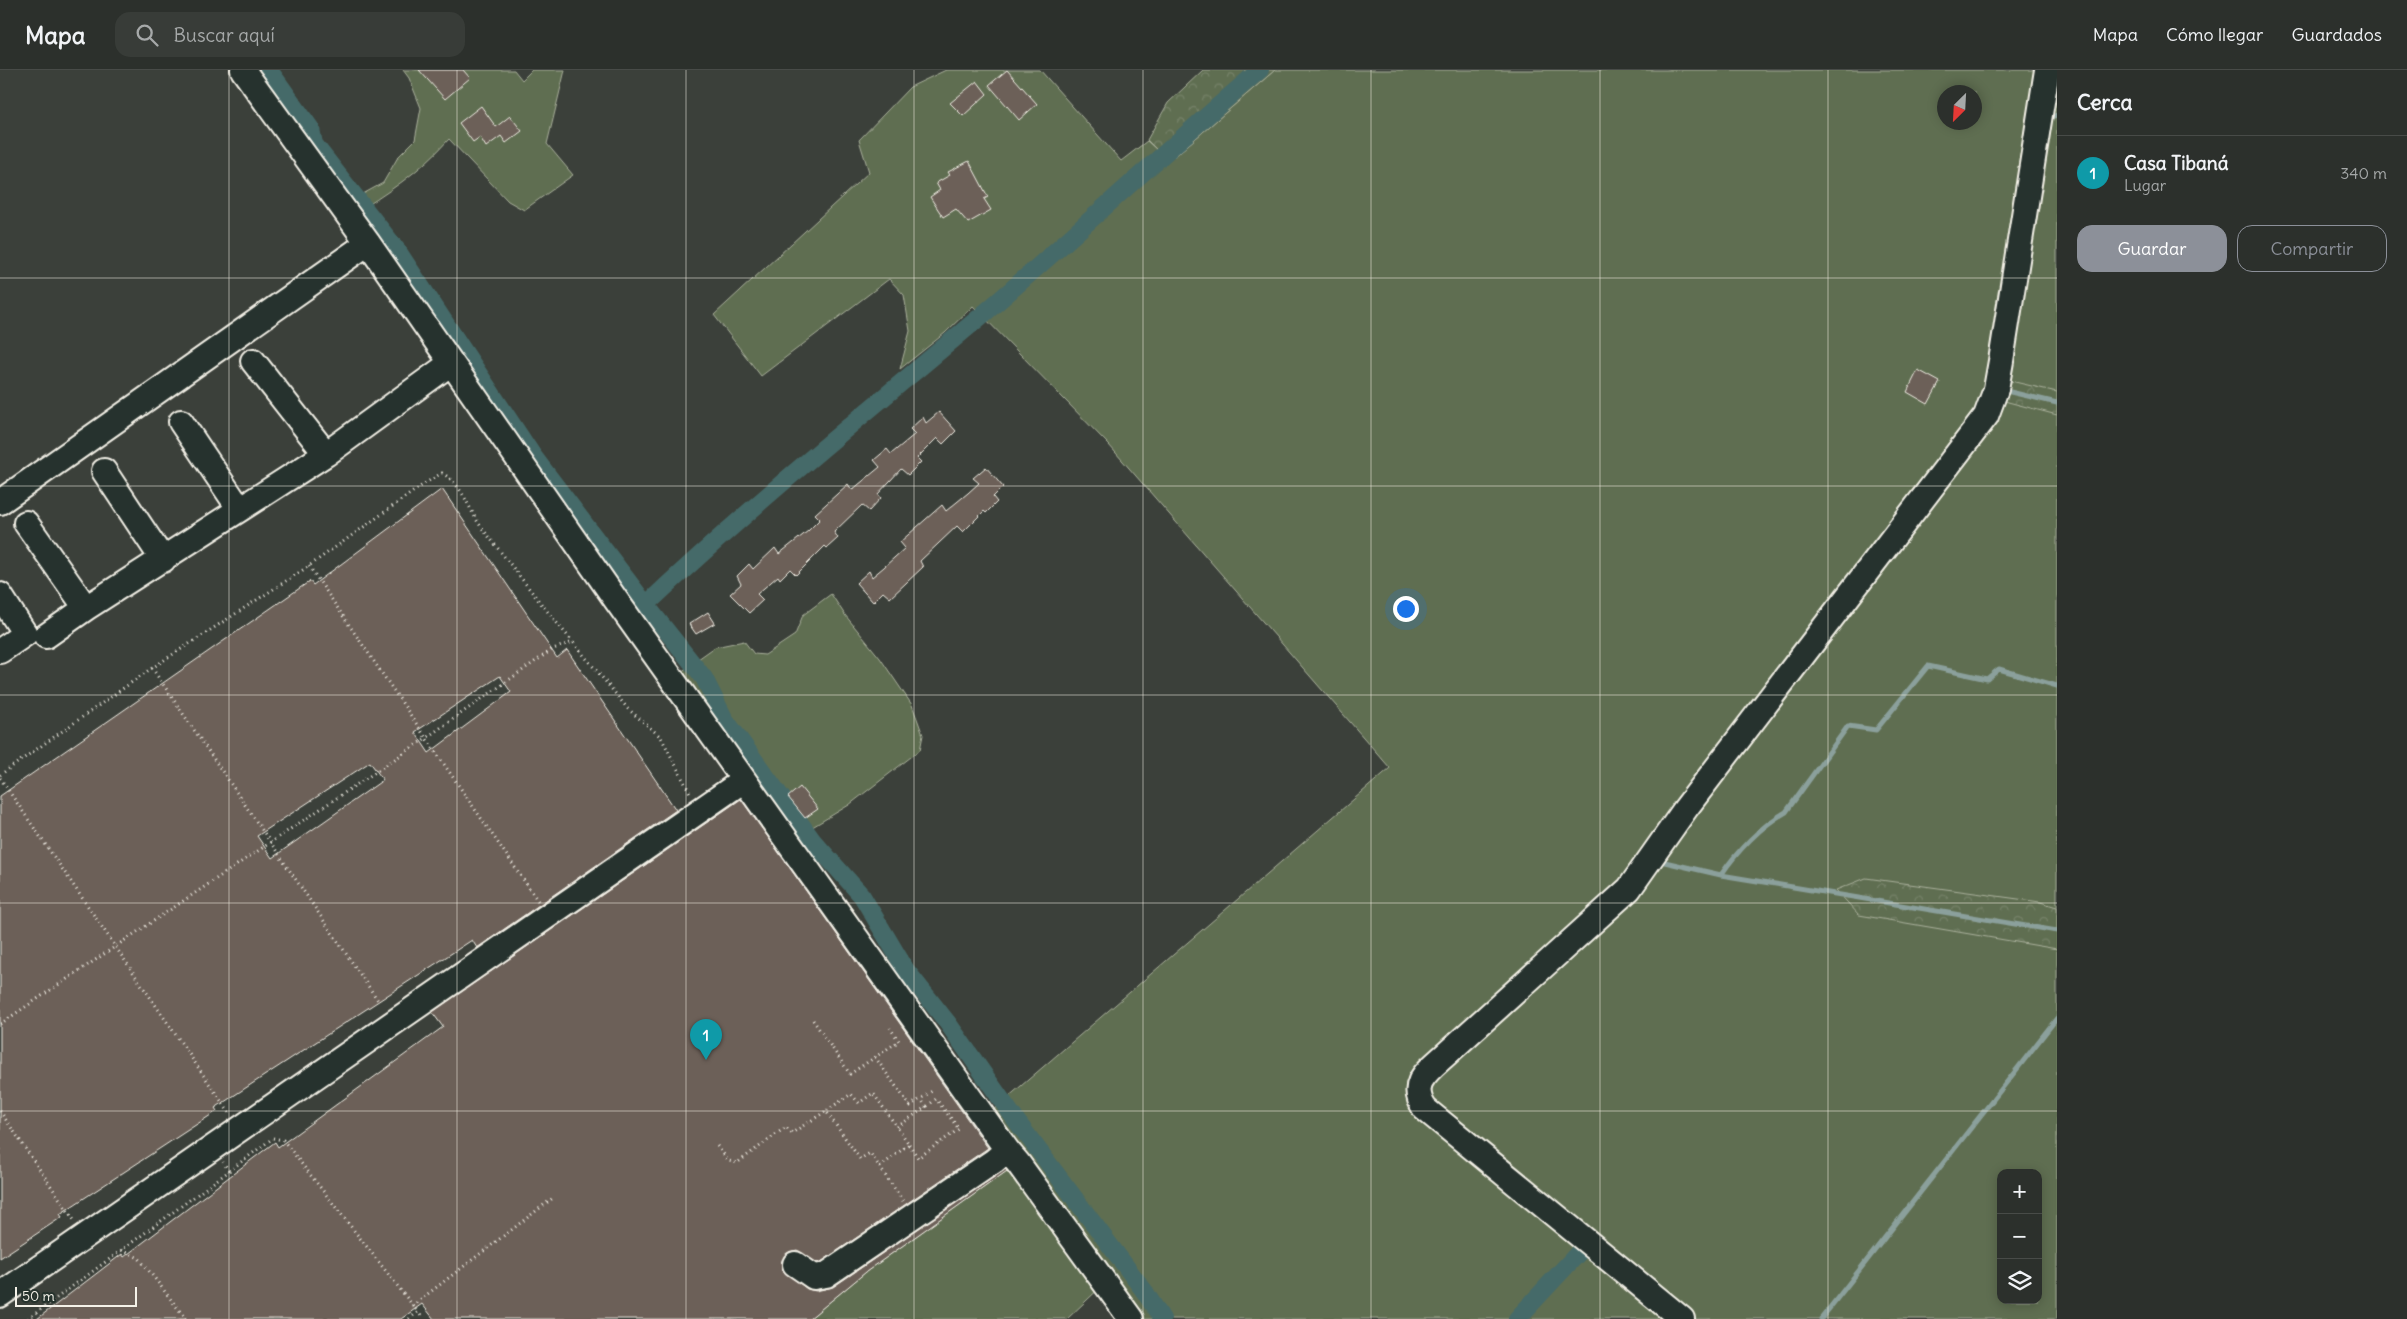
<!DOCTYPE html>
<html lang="es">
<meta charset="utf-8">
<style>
:root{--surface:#2c302c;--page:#383c38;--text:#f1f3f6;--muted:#a6a9a9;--line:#484b48;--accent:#8c9099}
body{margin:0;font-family:Delius,sans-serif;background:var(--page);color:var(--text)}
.controls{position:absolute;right:15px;bottom:15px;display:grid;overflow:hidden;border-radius:10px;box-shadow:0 2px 12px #0003}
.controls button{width:45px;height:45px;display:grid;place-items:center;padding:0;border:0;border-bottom:1px solid var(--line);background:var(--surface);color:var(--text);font:25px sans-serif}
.compass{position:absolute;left:1937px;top:15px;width:45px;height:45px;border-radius:50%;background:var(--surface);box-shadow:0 2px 12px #0003;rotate:204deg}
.scale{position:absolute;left:15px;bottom:12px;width:122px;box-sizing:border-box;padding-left:5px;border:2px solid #f4f1e8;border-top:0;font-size:14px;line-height:18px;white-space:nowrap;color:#f4f1e8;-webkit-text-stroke:4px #26332d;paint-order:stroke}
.you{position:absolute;left:1405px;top:538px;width:18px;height:18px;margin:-12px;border:4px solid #fff;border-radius:50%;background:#1a73e8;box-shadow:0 0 0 8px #1a73e833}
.badge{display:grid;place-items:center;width:32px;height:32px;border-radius:50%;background:var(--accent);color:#fff;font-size:16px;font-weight:700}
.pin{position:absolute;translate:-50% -41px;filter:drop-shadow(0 1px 2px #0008)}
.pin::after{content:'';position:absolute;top:26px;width:18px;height:15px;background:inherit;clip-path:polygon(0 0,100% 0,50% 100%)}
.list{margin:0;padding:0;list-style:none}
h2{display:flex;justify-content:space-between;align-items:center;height:65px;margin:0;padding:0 20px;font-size:21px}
h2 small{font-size:16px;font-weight:400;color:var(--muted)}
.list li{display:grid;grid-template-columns:32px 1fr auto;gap:15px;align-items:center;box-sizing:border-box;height:75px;padding:0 20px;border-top:1px solid var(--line)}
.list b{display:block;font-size:19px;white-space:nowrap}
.list p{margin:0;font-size:16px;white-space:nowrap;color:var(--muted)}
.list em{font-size:16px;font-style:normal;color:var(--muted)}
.actions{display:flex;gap:10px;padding:15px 20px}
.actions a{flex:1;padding:11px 0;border:1px solid var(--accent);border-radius:15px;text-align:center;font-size:18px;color:var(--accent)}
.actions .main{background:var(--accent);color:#fff}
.icon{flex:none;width:28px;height:28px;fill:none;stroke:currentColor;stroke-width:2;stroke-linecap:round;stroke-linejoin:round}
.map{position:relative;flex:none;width:2057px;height:1249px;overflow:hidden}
header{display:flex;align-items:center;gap:30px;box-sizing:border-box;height:70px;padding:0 25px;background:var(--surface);border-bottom:1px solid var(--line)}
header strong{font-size:24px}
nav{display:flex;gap:28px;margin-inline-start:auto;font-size:18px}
.search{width:350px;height:45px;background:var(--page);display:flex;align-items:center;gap:12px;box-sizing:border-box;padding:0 18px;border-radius:15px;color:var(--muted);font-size:19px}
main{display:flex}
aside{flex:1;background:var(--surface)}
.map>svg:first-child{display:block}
.green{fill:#5f6e51;stroke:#aab09c;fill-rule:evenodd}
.forest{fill:url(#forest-crowns);stroke:#aab09c}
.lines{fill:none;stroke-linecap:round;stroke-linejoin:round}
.stream{stroke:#8ba09c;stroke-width:5}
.canal{stroke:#456a69;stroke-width:18}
.building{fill:#6c6058;stroke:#f4f1e8;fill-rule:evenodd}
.minor-casing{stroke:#f4f1e8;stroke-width:28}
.path{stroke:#f4f1e8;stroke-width:3;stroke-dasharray:1 4;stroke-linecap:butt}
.minor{stroke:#26332d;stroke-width:24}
.grid{fill:none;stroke:#f4f1e8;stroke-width:1;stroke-opacity:0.55}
</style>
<header>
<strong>Mapa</strong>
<div class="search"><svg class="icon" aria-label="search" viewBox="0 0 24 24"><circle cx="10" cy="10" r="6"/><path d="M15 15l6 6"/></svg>Buscar aquí</div>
<nav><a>Mapa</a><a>Cómo llegar</a><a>Guardados</a></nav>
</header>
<main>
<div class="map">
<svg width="2057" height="1249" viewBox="0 0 2057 1249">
<defs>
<pattern id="forest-crowns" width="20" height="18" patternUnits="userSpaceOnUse" patternTransform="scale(1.25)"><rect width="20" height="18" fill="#5f6e51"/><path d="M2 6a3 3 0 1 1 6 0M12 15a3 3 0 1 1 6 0" fill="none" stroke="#77836a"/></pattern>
</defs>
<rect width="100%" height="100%" fill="#3b403a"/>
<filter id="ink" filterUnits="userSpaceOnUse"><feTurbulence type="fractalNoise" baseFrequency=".02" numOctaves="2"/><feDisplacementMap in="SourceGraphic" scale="10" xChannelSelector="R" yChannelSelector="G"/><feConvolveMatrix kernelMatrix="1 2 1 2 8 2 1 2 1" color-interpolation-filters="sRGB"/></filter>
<g filter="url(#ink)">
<path class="green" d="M403 0H514L522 10 532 0H565L547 74 573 105 524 140 508 131 449 69C420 102 386 124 349 147L341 136 383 113 398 87 415 70 421 38 409 8Z
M946 0H1040L1121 91 1147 71 1159 82 1175 86 1275 0H2057V1249H1131L1105 1213 1067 1249H809L866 1202 1018 1093 985 1047 1390 698 1109 375 973 236 945 263 900 299 910 261 904 225 889 209 761 306 714 245 869 102 859 70 910 17ZM1944 22H1974V52H1944ZM2001 1103H2038V1230H2001Z
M831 524 845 545 880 588 912 635 923 665 920 680 849 735 789 771 673 609 691 594 715 577 744 571 754 584 765 585 795 565 803 545Z"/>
<path class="forest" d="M1203 0H1275L1175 86 1159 82 1147 70 1168 33Z
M1998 308 2057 322V345L1993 328Z
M1866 808 2040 832 2057 837V879L1859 845 1836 820Z"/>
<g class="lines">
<path class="stream" d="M2046 49 2057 45
M2002 320 2057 333
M1656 790 1721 805 2057 861
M1721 805C1737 781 1761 756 1786 742L1848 656 1876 660 1928 596 1987 609 1999 599 2057 616
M1821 1249 2057 948"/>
<path class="canal" d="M269 0 311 59 314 74 397 180 533 386 646 535 704 608 724 648 813 771 862 826 906 900 947 952 1015 1049 1145 1222 1162 1249
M646 535C755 432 872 338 987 241 1079 162 1167 79 1260 0
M1517 1249 1583 1178"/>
</g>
<path class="building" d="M419 0H463L470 8 445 29Z
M1007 0 1037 34 1019 50 989 15Z
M977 11 987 24 963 46 950 33Z
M481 36 496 57 510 46 522 61 506 73 501 66 486 77 480 67 473 72 459 53Z
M969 91 988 127 984 129 991 140 968 153 956 139 943 147 930 127 940 120 936 113 950 105 948 102Z
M1918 300 1940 312 1928 334 1907 322Z
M939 342 956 361 943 374 937 368 917 388 921 392 908 405 901 399 878 424 881 428 869 441 862 435 834 462 838 468 827 478 825 476 796 505 790 499 780 509 778 506 757 524 763 530 749 543 730 524 741 514 737 506 749 494 753 499 775 478 779 484 808 461 820 449 815 444 848 414 852 420 880 397 874 390 887 379 891 384 915 364 910 359 923 347 926 353Z
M986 397 1003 417 993 427 997 432 986 443 984 441 963 462 957 456 920 491 923 497 890 528 883 522 873 532 856 513 869 501 872 507 884 497 905 478 900 472 942 435 946 441 968 423 979 413 973 408Z
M442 419 557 588 567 580 676 740 477 878 472 870 215 1038 217 1041 60 1144 62 1147 0 1188V726L310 511 313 515ZM500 606 511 622 429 683 415 662ZM370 692 383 710 272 788 257 766Z
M708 542 715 553 696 564 689 554Z
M800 717 818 739 805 748 788 727Z
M741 729 988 1078 821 1192 817 1193 797 1180 789 1182 781 1192 783 1200 807 1219 816 1221 833 1217 1005 1099 1007 1101 866 1202 809 1249H434L422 1234 401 1249H37L122 1184 124 1187 275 1072 278 1077 443 957 432 942Z"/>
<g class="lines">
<g class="minor-casing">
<path id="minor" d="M243 0 368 173 616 530 1007 1080 1018 1093 1131 1249
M253 291 326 384
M181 352 239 438
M104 401 163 490
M0 432 368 173
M26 453 86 538
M0 525 25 564 0 581
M46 566 86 538 326 384 451 293
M795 1194 814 1207 826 1205 994 1091 1007 1080
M0 1225 744 710
M1682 1249 1425 1039C1409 1015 1425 1003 1443 987L1629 819 1686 738 1986 346 1996 319 2001 291 2047 0"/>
</g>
<path class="path" d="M152 598 379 932
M0 705 152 598 309 496 424 414 442 403C465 417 467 438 482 458 512 496 541 535 573 572
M0 708 230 1044
M538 831 426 668 553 579 573 572 628 639 661 667 691 725
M813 950 850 1004 899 971 890 958
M0 954 426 668 309 496
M875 987 910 1036 932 1021
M0 1041 74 1150
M909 1074 918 1088 959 1059 936 1029 926 1037
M717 1076 729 1091 737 1093 786 1057 792 1063 826 1041
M880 1097 909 1074 897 1057
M229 1101 273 1068 283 1070 418 1242
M903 1131 870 1083 860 1089 826 1041 851 1024 859 1033 873 1023 897 1057 926 1037 921 1029
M122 1180 139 1188 186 1249
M412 1236 553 1128
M28 1249 229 1101 223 1092
M409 1249 418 1242 423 1249"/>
<use href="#minor" class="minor"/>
</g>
</g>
<path class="grid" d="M229 0V1249M457 0V1249M686 0V1249M914 0V1249M1143 0V1249M1371 0V1249M1600 0V1249M1828 0V1249M0 208H2057M0 416H2057M0 625H2057M0 833H2057M0 1041H2057"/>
</svg>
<div class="controls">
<button>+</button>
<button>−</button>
<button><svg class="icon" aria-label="layers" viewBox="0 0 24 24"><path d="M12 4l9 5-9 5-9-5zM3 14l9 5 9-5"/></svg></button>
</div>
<svg class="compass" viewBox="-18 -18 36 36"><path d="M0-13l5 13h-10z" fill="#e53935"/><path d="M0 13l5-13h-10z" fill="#a6a9a9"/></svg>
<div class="scale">50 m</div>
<div class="you"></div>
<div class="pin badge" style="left:706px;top:990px;background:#0f9aa8">1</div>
</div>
<aside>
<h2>Cerca<small></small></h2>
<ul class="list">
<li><span class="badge" style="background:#0f9aa8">1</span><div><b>Casa Tibaná</b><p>Lugar</p></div><em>340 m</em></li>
</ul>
<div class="actions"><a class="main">Guardar</a><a>Compartir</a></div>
</aside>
</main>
